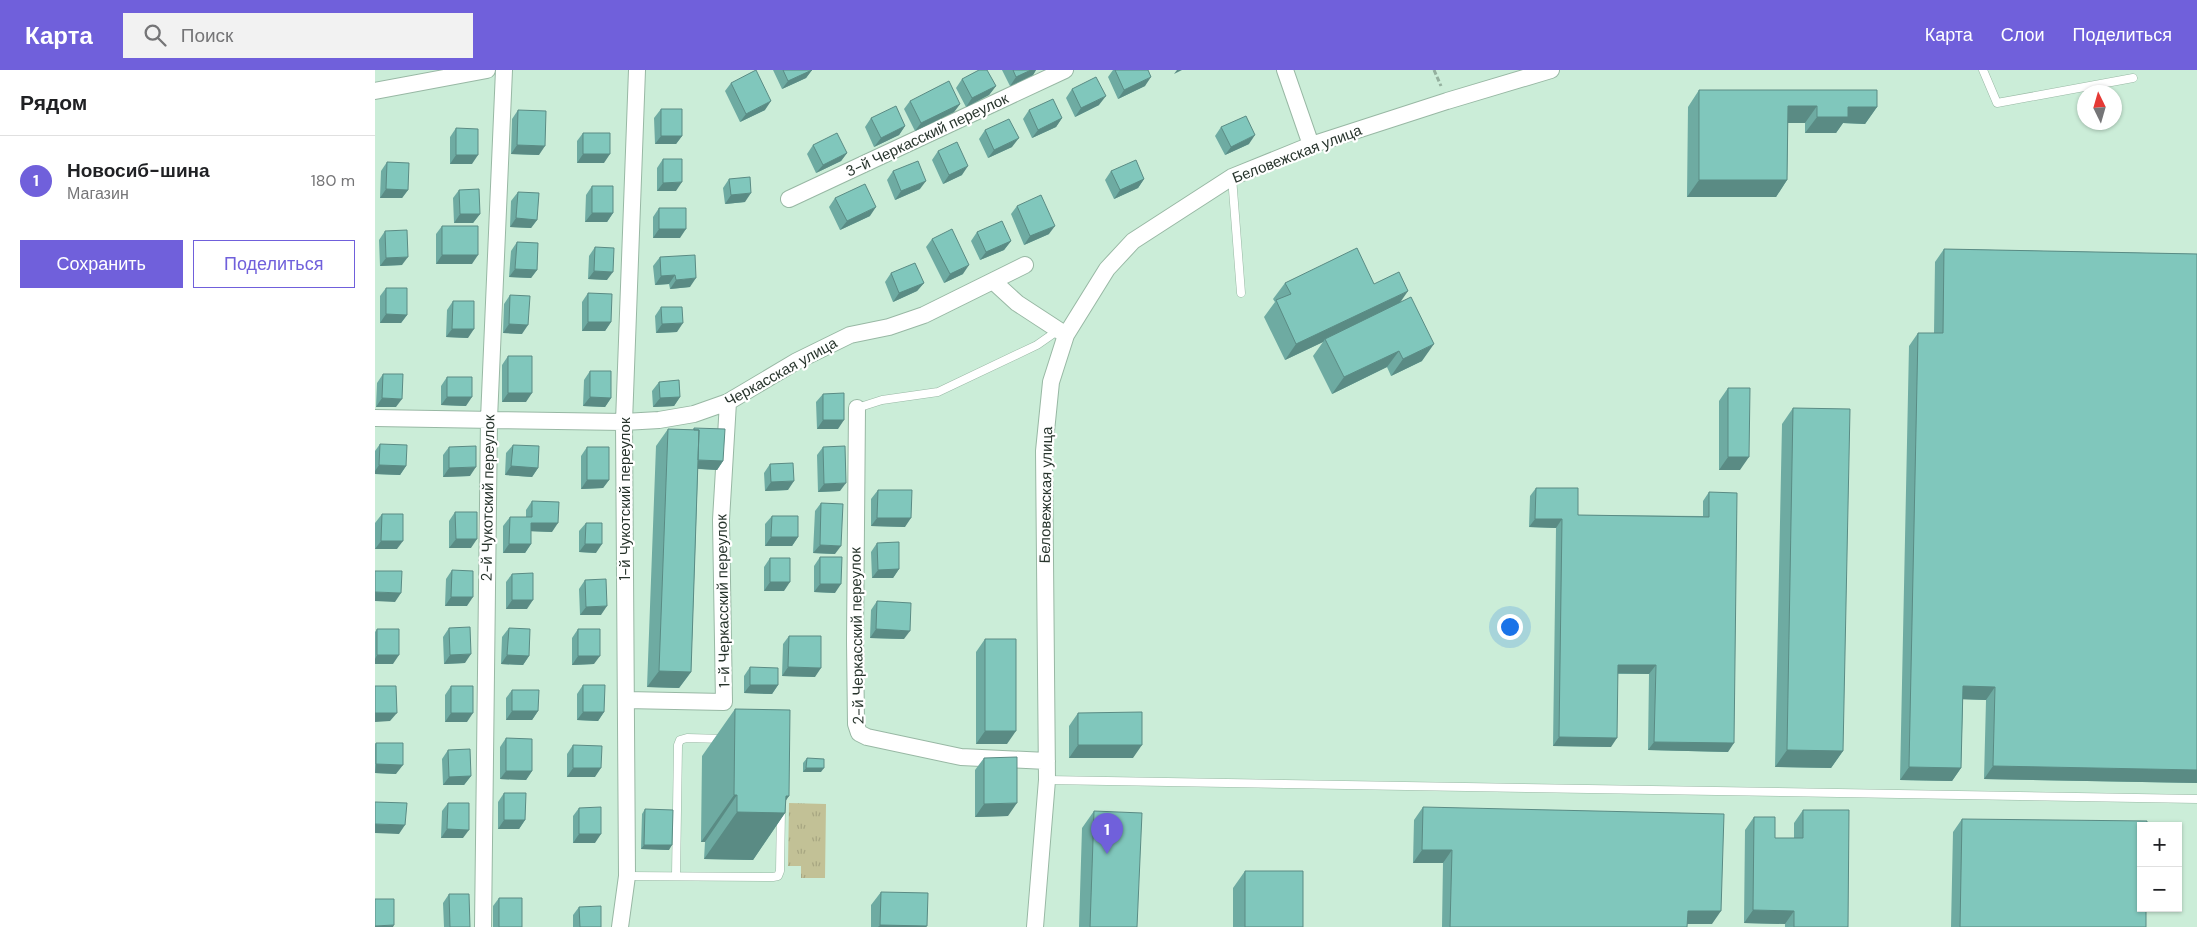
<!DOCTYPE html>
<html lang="ru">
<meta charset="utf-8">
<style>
:root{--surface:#fff;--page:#f2f2f2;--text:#202124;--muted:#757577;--line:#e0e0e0;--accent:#7060db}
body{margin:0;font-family:"DM Sans",sans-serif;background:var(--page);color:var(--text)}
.controls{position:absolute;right:15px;bottom:15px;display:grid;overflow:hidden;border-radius:0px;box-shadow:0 1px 4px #0004}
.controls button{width:45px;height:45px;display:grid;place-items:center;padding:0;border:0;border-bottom:1px solid var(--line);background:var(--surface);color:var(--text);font:25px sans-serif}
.compass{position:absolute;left:1702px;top:15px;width:45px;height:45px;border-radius:50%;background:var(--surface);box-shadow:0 1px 4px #0004;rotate:355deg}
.you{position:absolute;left:1134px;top:556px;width:18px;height:18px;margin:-12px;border:4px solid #fff;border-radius:50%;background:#1a73e8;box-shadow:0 0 0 8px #1a73e833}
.badge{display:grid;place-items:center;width:32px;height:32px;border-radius:50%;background:var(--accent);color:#fff;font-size:16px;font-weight:700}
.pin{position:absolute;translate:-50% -41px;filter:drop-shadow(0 1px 2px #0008)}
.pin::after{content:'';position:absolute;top:26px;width:18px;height:15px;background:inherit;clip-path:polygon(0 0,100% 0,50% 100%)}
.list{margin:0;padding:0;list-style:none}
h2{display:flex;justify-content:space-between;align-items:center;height:65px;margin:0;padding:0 20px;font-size:21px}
h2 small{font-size:16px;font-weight:400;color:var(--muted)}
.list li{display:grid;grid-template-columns:32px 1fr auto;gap:15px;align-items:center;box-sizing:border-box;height:90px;padding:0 20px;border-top:1px solid var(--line)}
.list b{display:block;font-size:19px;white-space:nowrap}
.list p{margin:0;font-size:16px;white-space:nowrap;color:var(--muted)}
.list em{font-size:16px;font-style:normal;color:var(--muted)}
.actions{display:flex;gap:10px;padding:15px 20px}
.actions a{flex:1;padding:11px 0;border:1px solid var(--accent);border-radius:0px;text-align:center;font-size:18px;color:var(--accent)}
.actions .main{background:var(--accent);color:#fff}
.icon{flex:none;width:28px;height:28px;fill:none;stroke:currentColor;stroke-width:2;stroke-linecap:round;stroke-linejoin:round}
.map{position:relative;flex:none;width:1822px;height:857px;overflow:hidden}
header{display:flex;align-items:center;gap:30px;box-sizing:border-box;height:70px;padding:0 25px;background:var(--accent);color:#fff}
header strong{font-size:24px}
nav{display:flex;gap:28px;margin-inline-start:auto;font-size:18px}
.search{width:350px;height:45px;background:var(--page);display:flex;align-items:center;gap:12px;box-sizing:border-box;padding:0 18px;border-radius:0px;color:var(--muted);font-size:19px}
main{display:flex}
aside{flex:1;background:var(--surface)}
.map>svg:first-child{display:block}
.park{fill:url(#park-tufts)}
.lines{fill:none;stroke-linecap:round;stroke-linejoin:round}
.lane-casing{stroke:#98b8a4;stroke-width:9}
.street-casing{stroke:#98b8a4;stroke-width:18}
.path{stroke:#95b09f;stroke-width:3;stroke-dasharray:5 2.5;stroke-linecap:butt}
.lane{stroke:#fff;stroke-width:8}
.street{stroke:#fff;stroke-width:16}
.wall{fill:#6eaba2}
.shaded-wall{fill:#5a8b84}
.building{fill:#80c7bc;stroke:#5a8b84}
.labels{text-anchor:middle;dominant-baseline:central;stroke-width:4.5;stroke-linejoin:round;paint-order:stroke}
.street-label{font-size:15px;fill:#27342c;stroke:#fff}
</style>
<header>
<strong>Карта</strong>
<div class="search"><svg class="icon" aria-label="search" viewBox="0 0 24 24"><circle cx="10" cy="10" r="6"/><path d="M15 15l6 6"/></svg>Поиск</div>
<nav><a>Карта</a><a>Слои</a><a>Поделиться</a></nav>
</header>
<main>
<aside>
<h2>Рядом<small></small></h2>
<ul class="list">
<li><span class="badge">1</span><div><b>Новосиб-шина</b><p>Магазин</p></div><em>180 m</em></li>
</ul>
<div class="actions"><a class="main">Сохранить</a><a>Поделиться</a></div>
</aside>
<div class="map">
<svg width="1822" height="857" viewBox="0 0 1822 857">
<defs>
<pattern id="park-tufts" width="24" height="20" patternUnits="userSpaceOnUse" patternTransform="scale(1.25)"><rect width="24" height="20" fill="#c2c196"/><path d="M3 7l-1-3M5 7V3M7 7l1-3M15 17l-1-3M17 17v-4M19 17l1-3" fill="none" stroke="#a7a681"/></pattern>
</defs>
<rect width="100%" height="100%" fill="#cbedd8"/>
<path class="park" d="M414 733 451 734 450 808H426V796H413Z"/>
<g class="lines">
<g class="lane-casing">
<path id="lane" d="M1608 0 1622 33 1758 8
M857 107 866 223
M482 338 507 330 563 322 662 275 682 261
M672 710 1822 729
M252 806 398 807 403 806 405 801 406 739
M301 806 303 675 305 670 312 668 349 669"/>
</g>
<g class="street-casing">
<path id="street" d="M910 0 936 75
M0 21 112 0
M414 129 690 0
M618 211 642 233 691 265
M482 338 480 571 481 654 484 663 492 667 586 687 672 691
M0 348 249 352 284 350 319 344 353 332 422 291 475 265 514 257 549 245 650 195
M251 630 349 632 346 450 353 332
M108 857 114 349 129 0
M245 857 252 806 249 352 262 0
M660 857 672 710 669 381 676 312 691 265 732 199 758 171 857 107 936 75 1072 31 1176 0"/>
</g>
<path class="path" d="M1059 0 1066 16"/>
<use href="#lane" class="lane"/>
<use href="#street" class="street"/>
</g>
<path class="wall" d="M398 0H437L431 8 407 19Z
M627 0H661L658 5 635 16Z
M738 0H773L770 16 743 29 733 7Z
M587 9 621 16 614 25 591 37 581 18Z
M356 13 390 40 365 52 350 21Z
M697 19 724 35 700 47 691 28Z
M1324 20 1502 37 1490 54 1468 53 1461 63H1430V53H1413L1412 110 1401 127H1312L1313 37Z
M535 31 585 34 579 42 540 61 529 39Z
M286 39 307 66 301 74H280L279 48Z
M143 40 164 85 136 84 137 49Z
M654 40 687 48 681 57 657 68 648 49Z
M496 48 530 56 524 65 499 77 490 57Z
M846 57 874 74 850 85 840 66Z
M81 58 97 94H75V67Z
M610 60 637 77 613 88 604 69Z
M208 63 229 93H202V71Z
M438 75 472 83 466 91 441 103 432 84Z
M563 81 587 105 568 114 557 90Z
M288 89 301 121H282V98Z
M12 92 33 120 27 128H5L6 101Z
M518 101 545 119 520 130 512 110Z
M736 101 769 109 763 118 739 129 730 110Z
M354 109 370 132 350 134 348 118Z
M217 116 238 143 232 152H210L211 125Z
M84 120 105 144 98 153H79L78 128Z
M143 122 162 150 156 158 135 157 136 131Z
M460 128 495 146 465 160 454 137Z
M642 136 674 164 649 175 636 144Z
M284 138 305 168H278V147Z
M67 156 97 194H61V164Z
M10 161 27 195 5 196 4 170Z
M602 162 636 171 629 180 605 190 596 171Z
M557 169 588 204 569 213 551 177Z
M142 172 162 200 156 208 134 207 136 181Z
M220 177 232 210 213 209 214 186Z
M1569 179 1822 184V713L1609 709 1611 630 1588 629 1586 698 1577 711 1525 710 1534 276 1543 263H1559L1560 192Z
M285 187 315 217 295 219 294 214 280 215 278 196Z
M516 203 549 213 542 221 518 232 510 212Z
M910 213 999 214 1025 233 1047 291 1016 306 1012 297 957 324 938 286 948 272 910 290 889 247 900 232 898 229Z
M11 218 32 245 26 253H5V226Z
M213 223 236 252 230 261H207V232Z
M135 225 147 264 128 263 129 234Z
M78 231 93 268 71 267 72 240Z
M286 237 302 262 281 263 280 246Z
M133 286 151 332H127V295Z
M215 301 236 328 230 337 208 336 209 310Z
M8 304 21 337H1L2 313Z
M72 307 91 336 66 335V316Z
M284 312 305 327 299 336 278 337 277 321Z
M1353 318 1365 400H1344V331Z
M448 324 463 359H442L441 332Z
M1418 338 1468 681 1456 698 1400 697 1407 354Z
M319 358 348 391 342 400 323 399 316 602 304 618 272 617 281 376 293 359 318 360Z
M5 374 31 396 25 405 0 404V381Z
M138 375 163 398 157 407 130 405 131 383Z
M74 377 95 406 68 407V385Z
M212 377 234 410 228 418 206 419V386Z
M448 377 465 421 443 422 442 385Z
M395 394 413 420 390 421 389 403Z
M1161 418 1203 445 1328 446V431L1334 422 1353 682 1273 680 1274 604H1243L1236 677 1178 676 1181 458 1154 457 1155 426Z
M503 420 530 457 496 456V429Z
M157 431 177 462 156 461V474L150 483H128V456L135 447H151V440Z
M446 433 460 484 438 483 440 441Z
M80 442 96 478H74V451Z
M7 444 22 479H0V453Z
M397 446 423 467 417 476H390V454Z
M211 453 221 483 204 482V461Z
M502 473 524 499 518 508H497L496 482Z
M445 487 460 523 439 522V496Z
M395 488 409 521H389V497Z
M77 500 92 536H70L71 509Z
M137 504 152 539H131V512Z
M210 510 226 545H205L204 519Z
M502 531 529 569 495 568 496 540Z
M74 558 90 593 69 594 68 567Z
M134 558 154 586 148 595 126 594 127 567Z
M2 559 18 594H0V562Z
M203 559 219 594 197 595V568Z
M414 566 440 607 407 606 408 574Z
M610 569 632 674H601V582Z
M375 597 403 615 397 624 369 623V606Z
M208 615 229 642 223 651 202 650V624Z
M76 616 92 652H70V625Z
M137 620 163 641 157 650H131V628Z
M360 639 414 726 411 730 410 743 378 790 329 789 330 772H326L327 686Z
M703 643 758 688H694V656Z
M131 668 157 701 151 710 125 709V677Z
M1 673 21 704 0 703V674Z
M198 675 220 707H192V684Z
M73 680 96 706 89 715H68L67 689Z
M432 688 446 702H428V693Z
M609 688 633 746 600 747V700Z
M129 723 150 750 144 759H123V732Z
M73 733 88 768H66L67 741Z
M1048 737 1337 854H1312V857H1067L1068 793H1038L1039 750Z
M204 738 220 773H198V746Z
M270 739 294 780 266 779 267 744Z
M1428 740 1473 857H1410V854L1369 853 1370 760 1379 747 1400 768H1419V753Z
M719 741 762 857H704L707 758Z
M1587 749 1771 857H1576L1578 762Z
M870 801 928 857H858V818Z
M506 822 551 857H496V835Z
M74 824 95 857H69L68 833Z
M124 828 147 857H118V836Z
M204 837 226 857H198V845Z"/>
<path class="shaded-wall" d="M437 0 431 8 407 19 413 11Z
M656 0H661L658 5 635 16 641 7Z
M802 0H807L799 4Z
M776 7 770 16 743 29 749 20Z
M621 16 614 25 591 37 597 28Z
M731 26 724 35 700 47 706 38Z
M396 31 390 40 365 52 371 44Z
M585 34 579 42 540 61 546 53Z
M1413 36H1442L1430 53H1401Z
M1473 37H1502L1490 54 1468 53 1461 63H1430L1442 47Z
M687 48 681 57 657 68 663 60Z
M530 56 524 65 499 77 506 68Z
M880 65 874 74 850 85 856 77Z
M286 66H307L301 74H280Z
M644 68 637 77 613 88 619 80Z
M142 75 170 76 164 85 136 84Z
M472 83 466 91 441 103 448 95Z
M208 84H235L229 93H202Z
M81 85H103L97 94H75Z
M593 96 587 105 568 114 574 105Z
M769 109 763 118 739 129 745 120Z
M1324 110H1412L1401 127H1312Z
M551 111 545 119 520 130 526 121Z
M307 112 301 121H282L288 113Z
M11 119 33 120 27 128H5Z
M376 123 370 132 350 134 356 125Z
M501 137 495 146 465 160 472 151Z
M217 143H238L232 152H210Z
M85 144H105L98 153H79Z
M141 148 162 150 156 158 135 157Z
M680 156 674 164 649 175 655 166Z
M284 159H311L305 168H278Z
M636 171 629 180 605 190 611 182Z
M67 185H103L97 194H61Z
M33 187 27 195 5 196 11 188Z
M594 195 588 204 569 213 575 204Z
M140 199 162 200 156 208 134 207Z
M219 201 238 202 232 210 213 209Z
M300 205 294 214 280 215 286 206Z
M321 208 315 217 295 219 301 210Z
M549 213 542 221 518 232 524 223Z
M1033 221 1022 237 950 269 948 272 910 290 921 274Z
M11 244 32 245 26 253H5Z
M213 252H236L230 261H207Z
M308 253 302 262 281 263 287 254Z
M134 254 153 255 147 264 128 263Z
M77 259H99L93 268 71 267Z
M1059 274 1047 291 1016 306 1028 289Z
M1024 281 1012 297 957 324 969 307Z
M133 323H157L151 332H127Z
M72 327H97L91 336 66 335Z
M215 327 236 328 230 337 208 336Z
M305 327 299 336 278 337 285 328Z
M7 328 27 329 21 337H1Z
M448 350H469L463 359H442Z
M1353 387H1374L1365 400H1344Z
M318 390 348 391 342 400 312 398Z
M4 395 31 396 25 405 0 404V401Z
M136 396 163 398 157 407 130 405Z
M101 397 95 406 68 407 74 398Z
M212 410H234L228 418 206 419Z
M419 411 413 420 390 421 396 412Z
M471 413 465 421 443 422 449 414Z
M502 448H536L530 457 496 456Z
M1160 449H1187L1181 458 1154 457Z
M156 453H183L177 462 150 461Z
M396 467H423L417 476H390Z
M81 469H102L96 478H74Z
M6 471H28L22 479H0Z
M134 474H156L150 483H128Z
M210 474H227L221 483 204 482Z
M445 475 466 476 460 484 438 483Z
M524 499 518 508H497L503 500Z
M395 512H415L409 521H389Z
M445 514H466L460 523 439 522Z
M0 522 26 523 20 532 0 531Z
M76 527H98L92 536H70Z
M137 530H158L152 539H131Z
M232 536 226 545H205L211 537Z
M501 559 535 561 529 569 495 568Z
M96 584 90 593 69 594 75 585Z
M2 585H24L18 594H0V589Z
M132 585 154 586 148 595 126 594Z
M203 586H225L219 594 197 595Z
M1243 595H1281L1274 604 1237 603Z
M413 597 446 598 440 607 407 606Z
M284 601 316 602 304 618 272 617Z
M375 615H403L397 624 369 623Z
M1588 616 1620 617 1611 630 1579 629Z
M137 641H163L157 650H131Z
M208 642H229L223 651 202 650Z
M0 643H22L15 651 0 652Z
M76 643H98L92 652H70Z
M610 661H641L632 674H601Z
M1184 667 1242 668 1236 677 1178 676Z
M1279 672 1359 673 1353 682 1273 680Z
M703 675H767L758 688H694Z
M1412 680 1468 681 1456 698 1400 697Z
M1 694 28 695 21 704 0 703Z
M1618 696 1822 700V713L1609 709Z
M1534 697 1586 698 1577 711 1525 710Z
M198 698H226L220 707H192Z
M431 698H449L446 702H428Z
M131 701H157L151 710 125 709Z
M96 706 89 715H68L74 707Z
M359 725H362L330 772H326Z
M411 726H414L402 743H410L378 790 329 789 362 742Z
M642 733 633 746 600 747 609 734Z
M129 750H150L144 759H123Z
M0 754 30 755 24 764 0 763Z
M72 759 94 760 88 768H66Z
M204 764H226L220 773H198Z
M269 775H297L294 780 266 779Z
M1047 780H1077L1068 793H1038Z
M1378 840 1419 841 1410 854 1369 853Z
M1313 841H1346L1337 854H1304Z
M19 855 18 857H0V856Z
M505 855 552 856 551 857H503Z"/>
<path class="building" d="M381 0 396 31 371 44 356 13Z
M408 0H437L413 11Z
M604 0H612L621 16 597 28 587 9Z
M638 0H656L641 7Z
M740 0H773L776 7 749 20Z
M721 7 731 26 706 38 697 19Z
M574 11 585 34 546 53 535 31Z
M1324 20H1502V37H1473V47H1442V36H1413L1412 110H1324Z
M678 29 687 48 663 60 654 40Z
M521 36 530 56 506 68 496 48Z
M286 39H307V66H286Z
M143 40 171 41 170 76 142 75Z
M871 46 880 65 856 77 846 57Z
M634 49 644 68 619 80 610 60Z
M81 58 103 59V85H81Z
M208 63H235V84H208Z
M462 63 472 83 448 95 438 75Z
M582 72 593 96 574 105 563 81Z
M288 89H307V112L288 113Z
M761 90 769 109 745 120 736 101Z
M543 91 551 111 526 121 518 101Z
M12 92 34 93 33 120 11 119Z
M375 107 376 123 356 125 354 109Z
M490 114 501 137 472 151 460 128Z
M217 116H238V143H217Z
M104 119 105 144H85L84 120Z
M143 122 164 123 162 150 141 148Z
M666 125 680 156 655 166 642 136Z
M284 138H311V159H284Z
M627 151 636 171 611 182 602 162Z
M67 156H103V185H67Z
M577 159 594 195 575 204 557 169Z
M32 160 33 187 11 188 10 161Z
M142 172 163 173 162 200 140 199Z
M220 177 239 178 238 202 219 201Z
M982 178 999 214 1024 202 1033 221 921 274 901 230 916 224 910 213Z
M1569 179 1822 184V700L1618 696 1620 617 1588 616 1586 698 1534 697 1543 263H1568Z
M320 185 321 208 301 210 300 205 286 206 285 187Z
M540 193 549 213 524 223 516 203Z
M11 218H32V245L11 244Z
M213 223 237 224 236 252H213Z
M135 225 155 226 153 255 134 254Z
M1036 227 1059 274 1028 289 1024 281 969 307 950 269Z
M78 231H99V259H77Z
M286 237H307L308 253 287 254Z
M133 286H157V323H133Z
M215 301H236V328L215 327Z
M8 304H28L27 329 7 328Z
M72 307H97V327H72Z
M304 310 305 327 285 328 284 312Z
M1353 318H1375L1374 387H1353Z
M469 323V350H448V324Z
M1418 338 1475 339 1468 681 1412 680Z
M319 358 350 359 348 391 323 390 324 360H319Z
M293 359 324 360 316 602 284 601Z
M5 374 32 375 31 396 4 395Z
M138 375 164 376 163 398 136 396Z
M101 376V397L74 398V377Z
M470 376 471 413 449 414 448 377Z
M212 377H234V410H212Z
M418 393 419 411 396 412 395 394Z
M1161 418H1203V445L1334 447V422L1362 423 1359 673 1279 672 1281 595H1243L1242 668 1184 667 1187 449H1160Z
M503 420H537L536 448H502Z
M157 431 184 432 183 453H156V474H134L135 447H157Z
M446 433 468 434 466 476 445 475Z
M80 442H102V469H81Z
M7 444H28V471H6Z
M397 446H423V467H396Z
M211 453H227V474H210Z
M524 472V499L503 500 502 473Z
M445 487H467L466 514H445Z
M395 488H415V512H395Z
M77 500 98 501V527H76Z
M0 501H27L26 523 0 522Z
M158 503V530H137V504Z
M231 509 232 536 211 537 210 510Z
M502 531 536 533 535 561 501 559Z
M95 557 96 584 75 585 74 558Z
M134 558 155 559 154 586 132 585Z
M2 559H24V585H2Z
M203 559H225V586H203Z
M414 566H446V598L413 597Z
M610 569H641V661H610Z
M375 597 403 598V615H375Z
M208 615H230L229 642H208Z
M0 616H21L22 643H0Z
M76 616H98V643H76Z
M137 620H164L163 641H137Z
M360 639 415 640 414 726H411L410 743 362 742V725H359Z
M767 642V675H703V643Z
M131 668 157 669V701H131Z
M1 673H28V695L1 694Z
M198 675 227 676 226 698H198Z
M95 679 96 706 74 707 73 680Z
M642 687V733L609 734V688Z
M432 688 449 689V698H431Z
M129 723H151L150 750H129Z
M0 732 32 733 30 755 0 754Z
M73 733H94V760L72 759Z
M226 737V764H204V738Z
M1048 737 1349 744 1346 841H1313L1312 857H1075L1077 780H1047Z
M270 739 298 740 297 775H269Z
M1428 740H1474L1473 857H1419V841L1378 840 1379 747H1400V768H1428Z
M719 741 767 743 762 857H715Z
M1587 749 1772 751V756H1766V838H1771V857H1585Z
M870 801H928V857H870Z
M506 822 553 823 552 856 505 855Z
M74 824H94L95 857H75Z
M124 828H147V857H124Z
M0 829H19V855L0 856Z
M226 836V857H205L204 837Z"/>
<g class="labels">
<g class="street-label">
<text transform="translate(552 65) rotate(-25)">3-й Черкасский переулок</text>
<text transform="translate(922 84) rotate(-21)">Беловежская улица</text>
<text transform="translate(406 302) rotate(-29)">Черкасская улица</text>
<text transform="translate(671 425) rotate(-89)">Беловежская улица</text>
<text transform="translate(113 428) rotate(-89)">2-й Чукотский переулок</text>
<text transform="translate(250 429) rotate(-90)">1-й Чукотский переулок</text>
<text transform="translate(348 531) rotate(-91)">1-й Черкасский переулок</text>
<text transform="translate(482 566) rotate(-91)">2-й Черкасский переулок</text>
</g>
</g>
</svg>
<div class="controls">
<button>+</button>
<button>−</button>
</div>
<svg class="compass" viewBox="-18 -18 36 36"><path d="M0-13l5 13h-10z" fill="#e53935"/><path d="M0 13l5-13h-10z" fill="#757577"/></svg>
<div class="you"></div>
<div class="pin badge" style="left:732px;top:784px">1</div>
</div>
</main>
